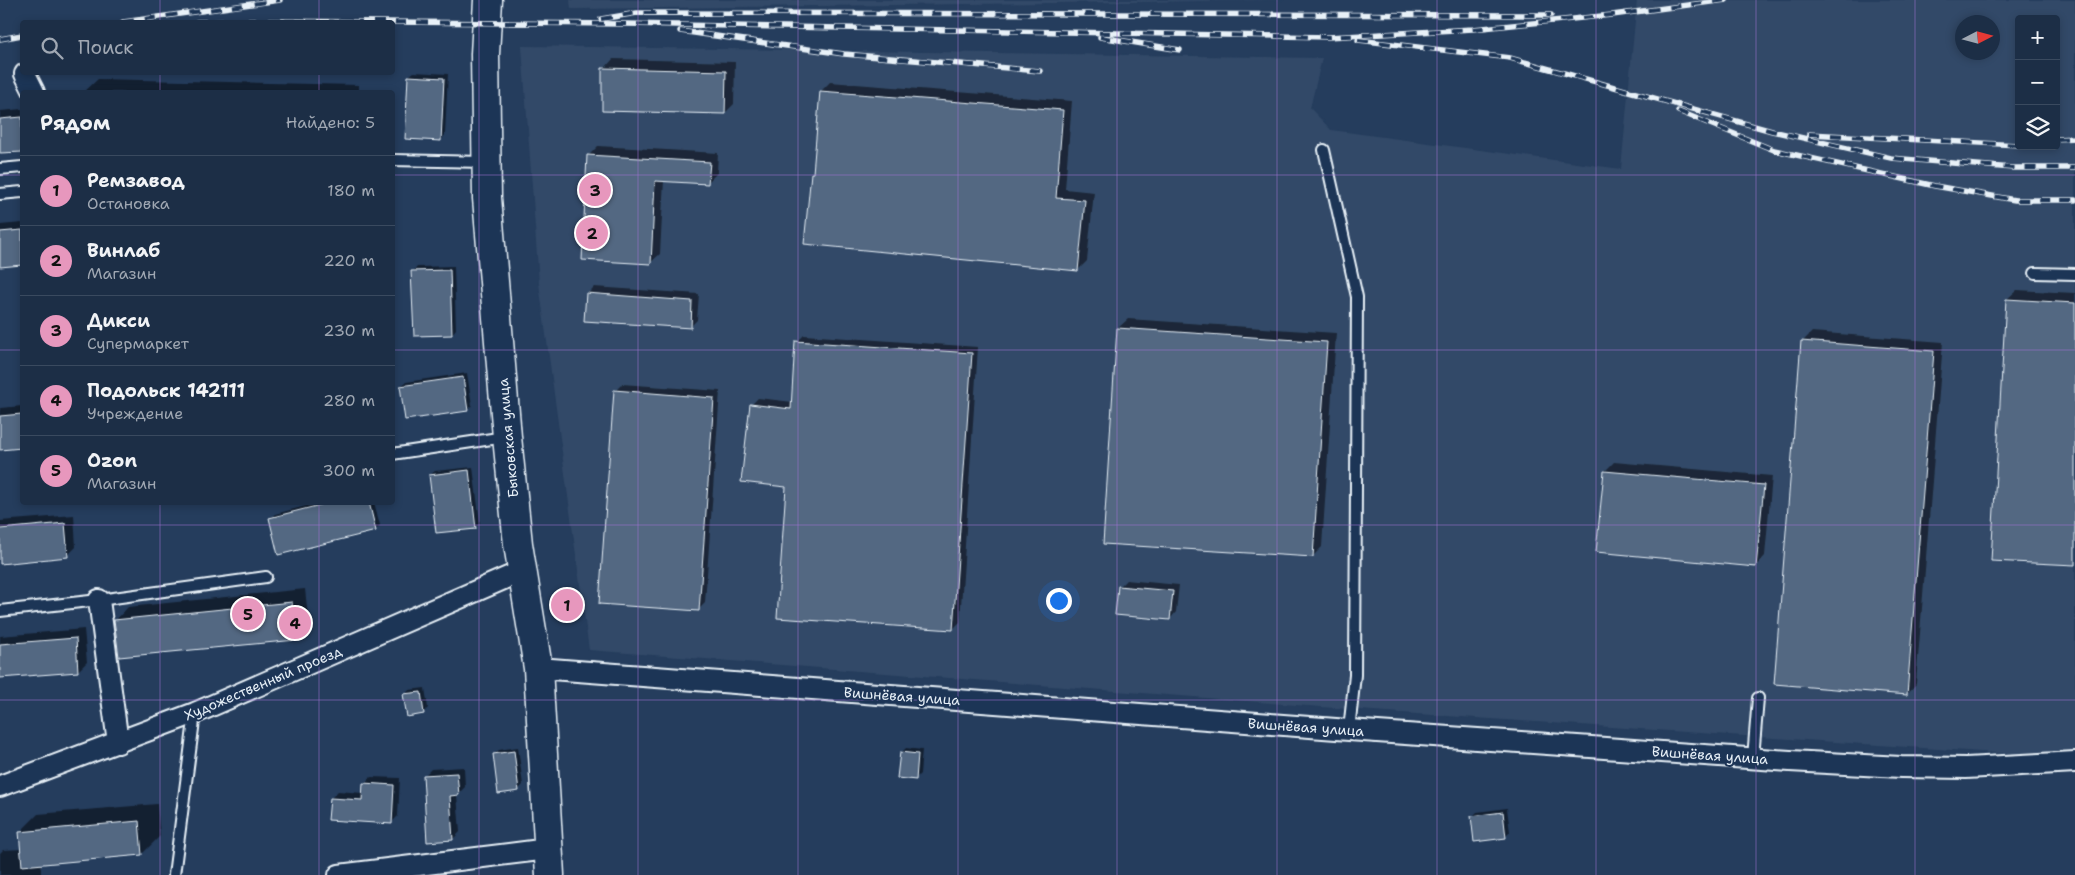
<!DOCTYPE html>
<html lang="ru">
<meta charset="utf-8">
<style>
:root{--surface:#1c2e46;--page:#25364d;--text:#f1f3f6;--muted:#a0a8b3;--line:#3a4a5f;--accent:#e797bd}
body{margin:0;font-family:"Shantell Sans",sans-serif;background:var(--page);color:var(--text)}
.controls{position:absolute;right:15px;top:15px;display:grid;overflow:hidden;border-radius:5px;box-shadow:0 2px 8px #0003}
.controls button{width:45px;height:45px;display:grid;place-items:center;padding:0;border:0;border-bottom:1px solid var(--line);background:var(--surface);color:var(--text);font:25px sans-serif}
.compass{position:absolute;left:1955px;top:15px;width:45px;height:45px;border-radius:50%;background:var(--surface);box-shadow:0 2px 8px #0003;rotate:84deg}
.you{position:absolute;left:1058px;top:600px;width:18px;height:18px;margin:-12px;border:4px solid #fff;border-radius:50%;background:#1a73e8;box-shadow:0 0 0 8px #1a73e833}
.badge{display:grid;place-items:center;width:32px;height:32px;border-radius:50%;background:var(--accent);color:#111;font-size:16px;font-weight:700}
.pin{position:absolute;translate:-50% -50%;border:2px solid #fff;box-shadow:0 1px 5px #0006}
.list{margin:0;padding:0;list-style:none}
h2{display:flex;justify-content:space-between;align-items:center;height:65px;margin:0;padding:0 20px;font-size:21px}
h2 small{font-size:16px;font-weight:400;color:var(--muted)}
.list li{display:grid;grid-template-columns:32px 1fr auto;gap:15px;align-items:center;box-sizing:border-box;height:70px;padding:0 20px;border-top:1px solid var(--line)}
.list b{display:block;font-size:19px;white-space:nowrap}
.list p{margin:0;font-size:16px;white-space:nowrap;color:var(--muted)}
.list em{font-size:16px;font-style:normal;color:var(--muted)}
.icon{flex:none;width:28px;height:28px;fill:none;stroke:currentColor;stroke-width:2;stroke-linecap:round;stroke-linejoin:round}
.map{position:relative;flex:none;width:2075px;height:875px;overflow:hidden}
.search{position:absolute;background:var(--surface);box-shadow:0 2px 8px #0003;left:20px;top:20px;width:375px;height:55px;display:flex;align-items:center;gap:12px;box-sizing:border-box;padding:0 18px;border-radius:5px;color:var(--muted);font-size:19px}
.panel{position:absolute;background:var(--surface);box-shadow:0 2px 8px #0003;left:20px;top:90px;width:375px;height:415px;border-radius:5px}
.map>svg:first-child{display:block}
.built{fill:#334a68;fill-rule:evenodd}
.shadow{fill:#0007}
.building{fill:#536782;stroke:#e8f1f8}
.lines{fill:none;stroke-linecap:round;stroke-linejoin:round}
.lane-casing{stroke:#e8f1f8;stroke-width:14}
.street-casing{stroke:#e8f1f8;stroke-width:24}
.secondary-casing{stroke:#e8f1f8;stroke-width:31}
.lane{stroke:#1d3557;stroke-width:10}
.street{stroke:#1d3557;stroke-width:20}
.secondary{stroke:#1d3557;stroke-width:28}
.rail-casing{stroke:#e8f1f8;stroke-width:5.5}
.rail{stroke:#1d3557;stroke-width:4;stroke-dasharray:11;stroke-linecap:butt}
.grid{fill:none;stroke:#a171d3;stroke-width:1;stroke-opacity:0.55}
.labels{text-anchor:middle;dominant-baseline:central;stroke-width:4;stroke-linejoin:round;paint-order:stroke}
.street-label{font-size:14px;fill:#e8f1f8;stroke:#1d3557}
</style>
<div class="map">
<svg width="2075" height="875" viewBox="0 0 2075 875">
<rect width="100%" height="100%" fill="#253d5d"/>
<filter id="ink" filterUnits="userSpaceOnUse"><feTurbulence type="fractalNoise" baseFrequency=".02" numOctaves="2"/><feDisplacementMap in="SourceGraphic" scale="10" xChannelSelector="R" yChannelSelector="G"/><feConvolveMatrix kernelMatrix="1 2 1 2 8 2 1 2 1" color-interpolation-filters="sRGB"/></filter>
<g filter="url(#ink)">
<path class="built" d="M570 0H1287L571 9Z
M1637 0H2075V752L2012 754 1374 711 589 650 539 283 522 46 1322 58 1310 108 1331 130 1621 169ZM2019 19H2056V146H2019ZM1962 22H1992V52H1962Z"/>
<path class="shadow" d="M613 59 735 62 734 104 725 113 604 69Z
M414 72 448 74 445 135 441 140 409 76Z
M98 79 359 85V92H84Z
M830 82 1072 101 1065 189 1094 192 1087 261 1078 270 812 174 815 171 821 91Z
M22 109V150L0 152V111Z
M598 146 718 153 717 173 708 182 664 180 660 254 650 263 589 155Z
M22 223V264L0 266V225Z
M454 266 456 329 452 334 413 272 417 267Z
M594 287 699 294 697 320 690 327 587 294Z
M2017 290 2075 293V564L2007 299Z
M1128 319 1336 333 1322 547 1313 556 1118 328Z
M1812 332 1943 342 1916 684 1907 694 1803 341Z
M804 335 978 347 960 622 953 629 751 405 758 398 793 402 797 342Z
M467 373 472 405 467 410 401 386 406 382Z
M622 384 720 391 705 603 698 610 615 391Z
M22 406V447L0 449V408Z
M1614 462 1772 476 1765 556 1756 566 1605 471Z
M473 467 480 523 475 527 430 475 435 471Z
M321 502H374L380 525 375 530 270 518 275 514Z
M74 515 76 547 67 556 0 562V521Z
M1126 580 1179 585 1176 612 1170 619 1119 587Z
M305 589 309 625 296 638 120 655 115 621 128 607Z
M84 629 87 662 78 671 0 677V636Z
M425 688 428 708 424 712 405 695 409 690Z
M518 747 523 785 518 790 494 754 499 750Z
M906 748 922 750 920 774 915 779 901 753Z
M464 767 465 787 457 795 460 832 453 839 424 776 431 769Z
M371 777 400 778 398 816 391 823 331 798 338 791 363 793 364 784Z
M157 804 160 836 142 854 41 863V875H0V853L3 850 22 849 20 832 38 814Z
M1507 808 1510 832 1505 837 1473 816 1477 812Z"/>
<path class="building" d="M602 68 726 71 725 114 602 111Z
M408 76 444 78 441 141 405 139Z
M820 91 1063 110 1056 198 1085 200 1078 271 804 244 811 173H813Z
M22 117V152L0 153V119Z
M587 155 710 162 708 184 655 181 651 264 582 260Z
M22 230V265L0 267V232Z
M450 270 452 335 414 336 411 271Z
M586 293 692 301 691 328 584 321Z
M2006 299 2075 303V565L1991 561Z
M1117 328 1327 342 1313 557 1103 544Z
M795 341 972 353 953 630 777 618 786 487 741 482 750 404 791 409Z
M1801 341 1934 351 1907 695 1774 684Z
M463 377 468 411 405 420 400 386Z
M614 390 714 398 699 611 599 604Z
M22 414V448L0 450V416Z
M469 470 476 529 436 533 429 475Z
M1604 471 1764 485 1756 567 1596 552Z
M332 502H369L376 531 278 555 269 518Z
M65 523 68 557 0 564V529Z
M1118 586 1173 591 1170 620 1115 615Z
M292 602 296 640 119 657 114 620Z
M76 638 78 672 0 678V644Z
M421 692 424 714 407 717 403 694Z
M514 751 519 791 498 794 493 754Z
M900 752 918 754 916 780 897 778Z
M457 773 459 795 450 796 453 840 427 842 423 775Z
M363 783 394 785 392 824 328 820 330 798 362 800Z
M1503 812 1506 838 1474 842 1471 816Z
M139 821 142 855 22 866 19 832Z"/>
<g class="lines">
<g class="lane-casing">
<path id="lane" d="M1324 150 1357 297 1355 675 1349 730
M392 160 485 162
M0 169 22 167
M0 194 22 192
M2035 273 2075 274
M392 454 505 437
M0 611 99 600 266 577
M1753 758 1758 698
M174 875 195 713"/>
</g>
<g class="street-casing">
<path id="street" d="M25 74 34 92
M99 600 118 743
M538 668 1349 730 1790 761 1901 767 1966 768 2075 762
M0 786 195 713 522 571
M339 875 548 849"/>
</g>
<g class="secondary-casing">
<path id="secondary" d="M488 0 485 54 487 198 507 437 518 544 538 668 550 875"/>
</g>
<use href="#lane" class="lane"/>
<use href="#street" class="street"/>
<use href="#secondary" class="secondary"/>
<g class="rail-casing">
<path id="rail" d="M601 19 637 13 1551 15
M123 22 280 0
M197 22 256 21 626 24 1328 37 1473 29 1612 15 1726 0
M680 31 844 54 1040 71
M1100 37 1180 50
M0 39 22 35
M1358 40 1510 58 1772 131 1891 158 2013 168H2075
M1678 111 1774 150 1935 186 2015 200H2075
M1809 134 2019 145
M2056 139 2075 138"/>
</g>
<use href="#rail" class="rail"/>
</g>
</g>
<path class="grid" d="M160 0V22M319 0V22M479 0V875M638 0V875M798 0V875M958 0V875M1117 0V875M1277 0V875M1437 0V875M1596 0V875M1756 0V875M1915 0V875M160 72V92M319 72V92M0 175H22M392 175H2075M0 350H22M392 350H2075M160 502V875M319 502V875M0 525H2075M0 700H2075"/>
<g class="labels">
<g class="street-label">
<text transform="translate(508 438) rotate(-95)">Быковская улица</text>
<text transform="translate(263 683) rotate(-23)">Художественный проезд</text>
<text transform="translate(902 696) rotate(4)">Вишнёвая улица</text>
<text transform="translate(1306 727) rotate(4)">Вишнёвая улица</text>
<text transform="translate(1710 755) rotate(4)">Вишнёвая улица</text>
</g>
</g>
</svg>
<div class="controls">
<button>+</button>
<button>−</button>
<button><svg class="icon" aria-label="layers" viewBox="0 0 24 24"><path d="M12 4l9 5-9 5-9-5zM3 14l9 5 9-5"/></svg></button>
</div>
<svg class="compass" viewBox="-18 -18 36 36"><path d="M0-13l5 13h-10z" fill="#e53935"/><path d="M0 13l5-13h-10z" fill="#a0a8b3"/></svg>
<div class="you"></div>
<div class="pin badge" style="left:567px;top:605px">1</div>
<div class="pin badge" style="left:592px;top:233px">2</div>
<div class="pin badge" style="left:595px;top:190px">3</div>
<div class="pin badge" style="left:295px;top:623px">4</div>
<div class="pin badge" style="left:248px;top:614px">5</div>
<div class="search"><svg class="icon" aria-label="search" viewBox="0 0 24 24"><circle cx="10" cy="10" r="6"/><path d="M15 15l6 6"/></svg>Поиск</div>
<section class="panel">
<h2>Рядом<small>Найдено: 5</small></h2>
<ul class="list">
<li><span class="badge">1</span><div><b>Ремзавод</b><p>Остановка</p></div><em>180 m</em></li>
<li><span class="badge">2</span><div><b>Винлаб</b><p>Магазин</p></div><em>220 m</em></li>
<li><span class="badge">3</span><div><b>Дикси</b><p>Супермаркет</p></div><em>230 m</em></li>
<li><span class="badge">4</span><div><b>Подольск 142111</b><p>Учреждение</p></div><em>280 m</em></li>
<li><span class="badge">5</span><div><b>Ozon</b><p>Магазин</p></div><em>300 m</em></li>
</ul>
</section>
</div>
